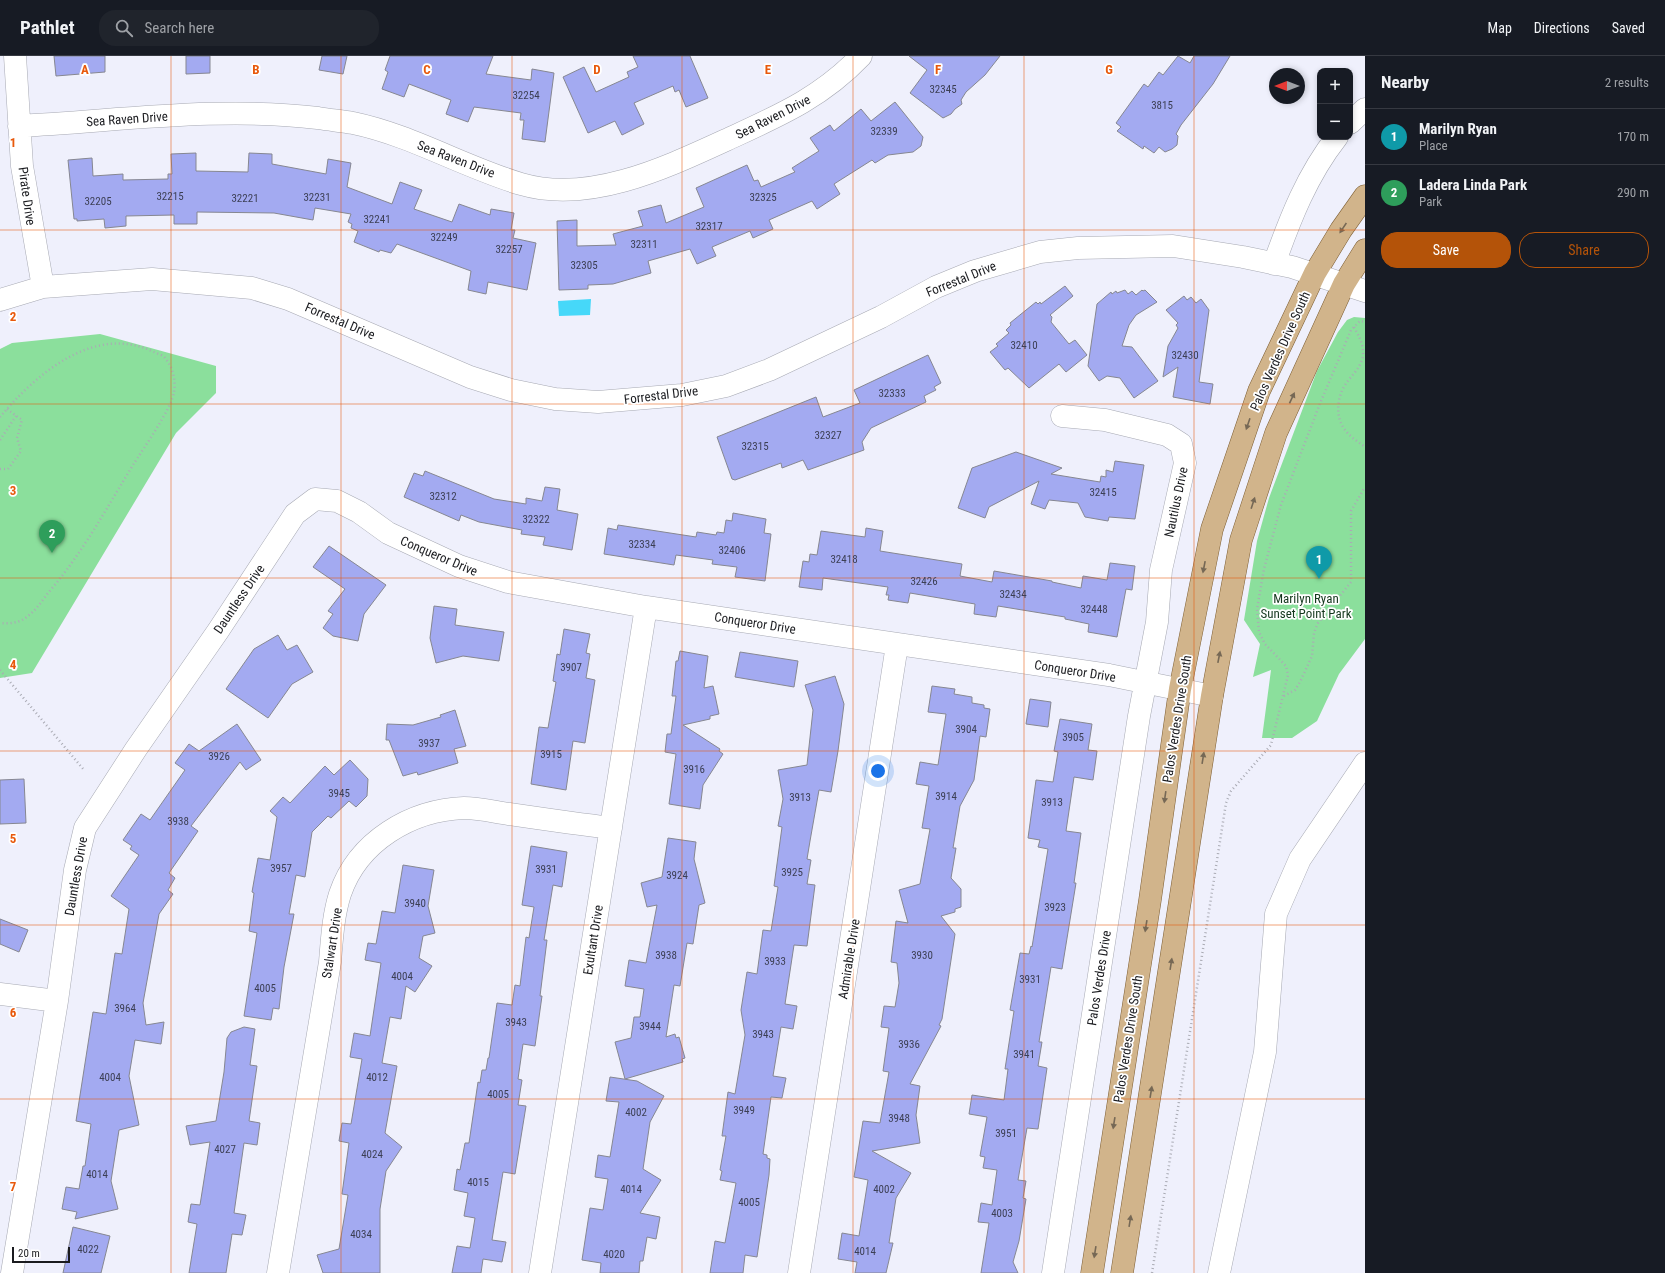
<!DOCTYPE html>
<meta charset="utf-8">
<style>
:root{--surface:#171b24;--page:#20242c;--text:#f1f3f6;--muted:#9ea1a6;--line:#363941;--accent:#b45309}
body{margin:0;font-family:"Roboto Condensed",sans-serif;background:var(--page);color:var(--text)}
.controls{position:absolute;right:12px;top:12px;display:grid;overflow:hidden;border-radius:8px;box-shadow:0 2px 6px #0003}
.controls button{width:36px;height:36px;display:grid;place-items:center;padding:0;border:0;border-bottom:1px solid var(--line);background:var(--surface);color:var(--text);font:20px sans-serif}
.compass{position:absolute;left:1269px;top:12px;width:36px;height:36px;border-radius:50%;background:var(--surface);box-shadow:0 2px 6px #0003;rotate:270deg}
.scale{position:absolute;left:12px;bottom:10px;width:58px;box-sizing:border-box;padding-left:4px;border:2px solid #1a1b1f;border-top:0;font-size:11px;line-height:14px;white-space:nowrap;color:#1a1b1f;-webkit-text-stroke:3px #fff;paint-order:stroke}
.you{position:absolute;left:878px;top:715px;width:14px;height:14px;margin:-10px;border:3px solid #fff;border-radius:50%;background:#1a73e8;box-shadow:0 0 0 6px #1a73e833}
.badge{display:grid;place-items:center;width:26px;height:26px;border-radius:50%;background:var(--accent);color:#fff;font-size:13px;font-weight:700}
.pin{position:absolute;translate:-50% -33px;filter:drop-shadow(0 1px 2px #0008)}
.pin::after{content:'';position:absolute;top:21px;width:14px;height:12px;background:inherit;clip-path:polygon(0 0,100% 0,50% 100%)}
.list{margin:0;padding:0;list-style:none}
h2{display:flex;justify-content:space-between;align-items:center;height:52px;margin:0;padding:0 16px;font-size:17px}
h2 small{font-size:13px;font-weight:400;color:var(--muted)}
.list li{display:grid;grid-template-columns:26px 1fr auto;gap:12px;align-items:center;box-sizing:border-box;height:56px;padding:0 16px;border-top:1px solid var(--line)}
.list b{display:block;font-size:15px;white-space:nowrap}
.list p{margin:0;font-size:13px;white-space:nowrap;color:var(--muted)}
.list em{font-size:13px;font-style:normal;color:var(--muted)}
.actions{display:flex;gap:8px;padding:12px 16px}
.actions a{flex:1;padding:9px 0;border:1px solid var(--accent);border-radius:16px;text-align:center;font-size:14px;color:var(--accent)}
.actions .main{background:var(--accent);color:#fff}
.icon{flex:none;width:22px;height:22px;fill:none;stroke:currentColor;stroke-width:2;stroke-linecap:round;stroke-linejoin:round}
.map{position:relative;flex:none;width:1365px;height:1217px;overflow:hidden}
header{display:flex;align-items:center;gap:24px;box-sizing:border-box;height:56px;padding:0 20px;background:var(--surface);border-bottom:1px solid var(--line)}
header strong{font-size:19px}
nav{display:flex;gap:22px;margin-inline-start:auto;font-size:14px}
.search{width:280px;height:36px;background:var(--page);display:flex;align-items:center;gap:10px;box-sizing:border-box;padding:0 14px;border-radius:16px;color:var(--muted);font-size:15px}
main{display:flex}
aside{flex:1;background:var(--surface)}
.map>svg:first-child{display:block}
.green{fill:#8bdf9c}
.water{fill:#46d8f9}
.building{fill:#a3aaf1;stroke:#868791}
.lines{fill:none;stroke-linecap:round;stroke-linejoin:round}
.minor-casing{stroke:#a7a9b3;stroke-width:23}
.major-casing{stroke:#7d5e33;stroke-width:23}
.path{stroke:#aaabb4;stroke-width:2.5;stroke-dasharray:1 3;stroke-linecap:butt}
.minor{stroke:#fff;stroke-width:22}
.major{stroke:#d1b48b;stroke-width:22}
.oneway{fill:#766855}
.grid{fill:none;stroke:#e8590c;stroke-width:1;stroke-opacity:0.55}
.labels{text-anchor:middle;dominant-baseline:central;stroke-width:3.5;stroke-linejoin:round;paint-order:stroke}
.number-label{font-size:11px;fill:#3c3f54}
.street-label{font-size:13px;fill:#1a1b1f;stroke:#fff}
.park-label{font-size:13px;fill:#14381d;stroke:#fff}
.grid-label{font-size:13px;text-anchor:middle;font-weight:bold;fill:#e8590c;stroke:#fff;stroke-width:3.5;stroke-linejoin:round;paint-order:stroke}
</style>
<header>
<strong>Pathlet</strong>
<div class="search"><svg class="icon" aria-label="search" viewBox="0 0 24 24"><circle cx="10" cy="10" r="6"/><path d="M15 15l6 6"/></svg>Search here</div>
<nav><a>Map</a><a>Directions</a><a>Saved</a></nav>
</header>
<main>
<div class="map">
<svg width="1365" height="1217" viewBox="0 0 1365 1217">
<rect width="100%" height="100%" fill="#eff0fc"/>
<path class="green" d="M1354 261 1365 262V583L1339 618 1317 665 1292 682H1262L1271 614 1253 621 1260 588 1244 564 1257 485 1269 442 1317 315 1338 276 1347 264Z
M100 278 216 310V337L176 377 32 617 0 622V293L12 287Z"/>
<path class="water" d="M591 243 590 259 559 260 558 245Z"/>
<path class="building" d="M54 0H105V16L56 20Z
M186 0H210V17L186 18Z
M322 0H347L343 18 319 14Z
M390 0H493L486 18 531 24 532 13 554 17 545 86 522 83 524 64H520L521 57 474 51 468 66 446 58 451 44 409 28 404 41 382 33 388 16 385 14Z
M633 0H690L708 42 686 51 679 34 675 36 673 30 634 47 644 68 622 79 615 65 588 77 563 21 584 11 596 36 629 21 627 16 638 11Z
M909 0H1000L985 19 966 36 961 44 962 48 955 53 951 58 943 62 910 37 927 14Z
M1178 0 1190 7 1194 0H1230L1213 28 1181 69 1176 78 1178 80 1177 89 1172 93 1165 96 1159 91 1154 97 1144 90 1143 93 1117 75 1121 71 1116 67 1144 28 1148 31 1159 16 1163 19Z
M895 46 923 81 921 90 913 96 888 99 875 107 872 104 834 128 840 138 817 153 812 145 769 164 773 173 753 182 750 175 712 191 716 200 697 208 690 193 648 205 651 217 613 228 588 229V233L559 234 557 165 577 164V190L616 189 613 178 643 170 638 155 661 149 666 167 704 151 696 132 747 109 754 125 758 124 761 131 795 116 792 112 819 95 810 82 830 69 834 75 861 53 871 65Z
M196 97V115L248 116 249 97 272 98V108L326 118 328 103 351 107 347 131 392 148 400 126 422 134 414 153 452 166 459 148 490 159 491 153 514 157 511 174H515L513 182 536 187 527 234 488 226 486 238 468 234 471 215 397 188 391 197 380 194 379 196 354 186 358 175 351 172 352 168 348 166 351 158 315 152 313 164 274 157 197 156V168H174V159L126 160V170L105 172 104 163 77 165V163H74L68 104 92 102 93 120 123 118V124L168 123V118H172L171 98Z
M1065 230 1073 240 1050 259 1052 261 1051 266 1069 288 1075 284 1087 299 1066 316 1059 308 1029 332 1008 312 1005 314 990 296 998 290 996 288 1009 277 1006 274 1011 269 1010 267 1036 246 1038 248 1040 246 1041 248Z
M1125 234 1128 238 1132 235 1136 239 1142 234 1143 235 1145 234 1157 246 1136 259 1129 269 1122 290 1132 291 1158 325 1134 342 1120 322 1107 320 1099 325 1088 310 1097 248 1111 236 1112 238 1116 235 1117 237Z
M1184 240 1187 244 1191 241 1196 247 1201 243 1209 254 1199 326 1213 328 1210 348 1173 341 1178 311 1163 321 1168 290 1178 272 1176 269 1178 267 1166 254Z
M928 299 941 327 934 331 936 334 924 340 926 346 871 372 862 386 864 394 808 414 803 404 782 412 781 407 735 424 732 423 717 381 816 341 823 361 860 347 854 334Z
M1016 396 1062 412 1051 418 1100 426 1101 420 1106 421V414L1113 416 1115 405 1144 409 1135 463 1109 461 1108 465 1085 461 1078 447 1049 444 1045 453 1031 448 1039 425 989 451 985 462 958 452 972 412Z
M425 415 494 443 526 448V442L542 445 545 431 560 433 557 454 578 458 572 494 543 489 545 481 521 478 522 474 479 466 461 459 459 465 404 441 414 417 423 420Z
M733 457 766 463 764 477 771 478 765 525 735 521 737 511 712 508 713 504 676 499 674 509 604 498 608 472 617 474 618 469 696 481 697 476 716 479 717 476 724 477 726 464 732 465Z
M866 472 883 475 880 495 962 508 960 520 992 526 994 515 1052 525V526L1081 532 1083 520 1107 524 1110 507 1135 510 1132 534 1126 533 1117 581 1088 576 1089 568 1065 563V561L998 550 996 561 974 558 975 548 910 537 908 547 888 544 889 539H886L888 531 823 522 822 534 799 531 803 505 809 506 810 498 817 499 821 475 865 481Z
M329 490 386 529 364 558 358 585 333 580 323 572 333 558 328 555 345 533 313 511Z
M434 550 457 553 455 569 504 576 499 605 463 600 436 607 430 582Z
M564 573 590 578 586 597 590 598 586 622 595 624 585 687 573 685 566 734 531 728 539 671 548 672 556 626 553 625 557 598 560 599Z
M278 579 287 594 297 589 313 616 292 628 268 662 226 633 254 593Z
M680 595 708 600 704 632 713 630 719 658 710 660V663L683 669 720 693 719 695 723 698 703 729 700 753 669 748 676 698 665 696 667 678H671L676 640H672L676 605H678Z
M740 596 798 605 794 631 735 621Z
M835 620 844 648 838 695 831 736 819 734 810 785 807 803 811 804 807 828 815 829 807 890 794 889 785 948 797 950 793 973 781 971 773 1020 786 1022 782 1042 771 1041 763 1098 767 1099V1102L770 1103 769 1119 757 1201 745 1199 743 1217H710L715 1185 725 1187 736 1127 720 1124 722 1115 720 1114 726 1080H722L728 1036 735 1038 745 979 741 954 747 916 757 918 763 874 771 875 778 831 774 830 782 771 778 770 783 743 778 714 807 709 813 654 805 629Z
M932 630 955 633 954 638 972 641V647L984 649V652L990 653 986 681 980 680 974 724 960 750 953 792H956L951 822 961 833V851L955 853V856L941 860 955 878 942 963 939 969 941 970 910 1028 920 1030 916 1059 920 1087 872 1095 911 1117 896 1142 889 1187H893L886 1217H855L857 1206 838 1203 842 1177 859 1180 868 1124 854 1121 863 1065 880 1067 889 1016 883 1015 889 972 881 971 884 950 895 951 899 927 897 907 891 906 896 865 908 867 899 834 920 828 930 773 922 772 929 730 916 728 920 706 938 709 946 658 928 656Z
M1030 643 1051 646 1048 671 1026 668Z
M455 654 466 690 454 693 458 707 418 719 417 716 403 720 389 684H386L387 668 413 669 441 661 440 659Z
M1060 663 1092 668 1088 694 1097 695 1093 724 1074 721 1066 775 1081 777 1074 827H1076L1062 913 1051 911 1039 986H1042L1038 1010 1047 1012 1038 1073 1027 1072 1018 1124 1026 1125 1023 1142 1026 1143 1019 1185 1013 1206 1018 1217H981L989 1167 978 1166 981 1147 992 1149 997 1114 983 1112 985 1101 980 1100 987 1061 969 1058 972 1039 1004 1044 1008 1013H1005L1014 955 1010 954 1020 897 1029 898 1031 890 1032 891 1048 793 1038 791 1040 784 1028 782 1036 724 1053 726 1058 696 1054 695Z
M237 668 261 704 246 714 240 706 191 770 198 775 169 817 175 822 168 834 173 838 159 858 143 947 146 969 164 966 161 988 135 984 129 1020 139 1069 119 1074 111 1125 118 1153 75 1163 77 1156 62 1153 66 1131 79 1133 83 1110H85L91 1068 76 1065 93 956 106 958 115 897 122 898 129 853 111 840 139 799 130 793 132 790 123 784 141 758 150 764 185 714 175 707 189 688 199 695Z
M350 704 368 723 367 740 356 751 349 745 331 762 328 760 312 776 305 821 296 819 289 858H294L284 911 279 953 273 952 271 964 244 960 257 877 249 875 254 837 252 836 258 802 270 804 277 761 270 755 283 741 290 747 325 710 334 719Z
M24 723 26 767 0 768V724Z
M668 782 696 786 694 803 705 847 699 849 693 888 687 887 680 930 674 929 666 981 675 978 676 982 679 981 685 1002 682 1003 683 1006 625 1023 615 986 631 982 634 961H640L644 933 625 930 629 904 646 907 657 849 647 851 641 827 662 821Z
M531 790 567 796 562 831 553 829 544 884H547L540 940H542L535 990 523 988 518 1023 522 1024 518 1049 526 1050 515 1118 503 1116 492 1184 506 1186 502 1206 483 1203 481 1217H452L457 1190 470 1192 475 1162 464 1160 468 1137 454 1134 457 1113 460 1114 465 1087H469L478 1026 480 1027 482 1014H486L488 1002H489L497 947 512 949 515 929 520 930 526 881 529 882 534 851 522 849Z
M403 809 434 814 428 850 435 877 423 880 419 902 432 910 415 936 406 930 401 963 390 961 382 1007 397 1010 385 1077 402 1091 386 1115 380 1153V1217H323L317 1199 339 1193 348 1139 342 1138 349 1087 339 1085 342 1067 351 1068 362 1003 350 1001 354 977 370 980 381 907 365 904 368 887 376 888 382 855 395 857Z
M0 863 28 874 19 896 0 888Z
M244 971 255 973 250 1009 257 1010 249 1065 260 1067 257 1089 244 1087 234 1157 246 1159 242 1179 232 1178 226 1217H189L197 1168 188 1166 191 1148 200 1149 210 1086 190 1089 186 1070 216 1065 224 1016 227 982 231 976Z
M610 1021 637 1025 664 1040 650 1066 643 1113 661 1124 640 1157 660 1161 656 1183 647 1181 643 1205H640L639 1217H600L601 1207 582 1204 590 1152 603 1154 608 1123 595 1121 598 1099 610 1101 619 1046 606 1045Z
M73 1171 110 1180 101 1217H63Z"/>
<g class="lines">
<g class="minor-casing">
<path id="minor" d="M15 0 22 110 43 231
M1350 67 1365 53
M19 70C118 65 219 50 318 62 329 64 342 65 353 67 411 79 464 111 521 128 589 148 665 112 726 84 778 60 821 42 861 0
M1274 208C1290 163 1307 119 1337 81
M0 244 43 231 152 223 252 232 288 243 470 321 511 334 555 343 598 346 682 339 726 330 769 314 881 261 936 231 975 215 1040 196 1078 192 1173 190 1243 201 1292 211 1365 235
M0 938 57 945
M12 1217 57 945 75 814 85 772 136 693 218 575 295 458 315 443 337 445 359 456 388 477 459 510 508 526 646 551 1109 619 1212 640
M278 1217 330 906C332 883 333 860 340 838 358 785 411 754 464 752 479 752 495 756 509 758 543 763 577 768 611 772
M540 1217 646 551
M799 1217 897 589
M1053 1217 1139 660 1157 566 1161 514 1185 407 1181 388 1167 379 1105 364 1062 360
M1219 1217 1265 996 1276 858 1300 803 1365 707"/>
</g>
<g class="major-casing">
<path id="major" d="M1092 1217 1150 844 1180 633 1212 473 1259 335 1315 217 1341 174 1365 140
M1122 1217 1212 640 1241 484 1276 377 1344 228 1365 194"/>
</g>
<path class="path" d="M1354 271C1359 281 1364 288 1363 300 1361 311 1353 318 1347 326 1337 340 1334 361 1346 375 1351 382 1359 386 1365 391
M0 361C36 318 95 267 154 296 158 298 163 299 165 302 173 311 176 325 174 336 172 352 143 393 133 409 106 453 82 498 48 537 42 545 36 554 28 560 20 567 10 568 0 567
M0 384 16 360
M0 413H8L21 395 17 382 22 364 7 353
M0 614 84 714
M1284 640 1295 634 1300 626 1312 600 1314 577 1318 567 1351 526V455L1365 431
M1152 1217 1226 747 1231 735 1271 689 1288 619 1286 610 1265 588 1259 576 1257 553 1264 513 1281 449 1319 350 1351 274 1360 265 1365 266"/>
<use href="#minor" class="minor"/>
<use href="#major" class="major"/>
</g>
<defs><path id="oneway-solid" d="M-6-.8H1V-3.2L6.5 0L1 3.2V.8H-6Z"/></defs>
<g class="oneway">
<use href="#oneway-solid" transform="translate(1343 172) rotate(124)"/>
<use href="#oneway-solid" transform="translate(1292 342) rotate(-65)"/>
<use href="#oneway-solid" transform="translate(1248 368) rotate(109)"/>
<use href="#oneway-solid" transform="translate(1253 447) rotate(-72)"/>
<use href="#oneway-solid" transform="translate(1204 511) rotate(101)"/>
<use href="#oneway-solid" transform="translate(1219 601) rotate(-79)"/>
<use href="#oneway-solid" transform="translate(1203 702) rotate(-81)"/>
<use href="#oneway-solid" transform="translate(1165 741) rotate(98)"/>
<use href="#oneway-solid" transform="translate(1146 870) rotate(99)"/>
<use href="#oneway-solid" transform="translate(1171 908) rotate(-81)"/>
<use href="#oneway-solid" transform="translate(1151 1036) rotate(-81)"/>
<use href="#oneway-solid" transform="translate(1114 1067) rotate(99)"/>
<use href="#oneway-solid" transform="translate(1130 1165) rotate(-81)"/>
<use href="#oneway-solid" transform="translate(1095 1196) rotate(99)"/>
</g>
<path class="grid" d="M171 0V1217M341 0V1217M512 0V1217M682 0V1217M853 0V1217M1024 0V1217M1194 0V1217M0 174H1365M0 348H1365M0 522H1365M0 695H1365M0 869H1365M0 1043H1365"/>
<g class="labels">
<g class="number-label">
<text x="943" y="33">32345</text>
<text x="526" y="39">32254</text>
<text x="1162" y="49">3815</text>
<text x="884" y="75">32339</text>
<text x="170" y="140">32215</text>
<text x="317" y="141">32231</text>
<text x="763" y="141">32325</text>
<text x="245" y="142">32221</text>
<text x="98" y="145">32205</text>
<text x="377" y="163">32241</text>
<text x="709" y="170">32317</text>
<text x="444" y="181">32249</text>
<text x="644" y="188">32311</text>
<text x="509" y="193">32257</text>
<text x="584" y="209">32305</text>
<text x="1024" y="289">32410</text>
<text x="1185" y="299">32430</text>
<text x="892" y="337">32333</text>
<text x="828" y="379">32327</text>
<text x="755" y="390">32315</text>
<text x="1103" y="436">32415</text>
<text x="443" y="440">32312</text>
<text x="536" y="463">32322</text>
<text x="642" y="488">32334</text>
<text x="732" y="494">32406</text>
<text x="844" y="503">32418</text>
<text x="924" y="525">32426</text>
<text x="1013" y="538">32434</text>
<text x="1094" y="553">32448</text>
<text x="571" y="611">3907</text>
<text x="966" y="673">3904</text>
<text x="1073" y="681">3905</text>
<text x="429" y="687">3937</text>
<text x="551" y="698">3915</text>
<text x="219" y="700">3926</text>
<text x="694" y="713">3916</text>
<text x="339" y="737">3945</text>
<text x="946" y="740">3914</text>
<text x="800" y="741">3913</text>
<text x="1052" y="746">3913</text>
<text x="178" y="765">3938</text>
<text x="281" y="812">3957</text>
<text x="546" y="813">3931</text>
<text x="792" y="816">3925</text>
<text x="677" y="819">3924</text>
<text x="415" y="847">3940</text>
<text x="1055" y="851">3923</text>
<text x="666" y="899">3938</text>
<text x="922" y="899">3930</text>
<text x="775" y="905">3933</text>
<text x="402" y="920">4004</text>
<text x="1030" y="923">3931</text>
<text x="265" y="932">4005</text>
<text x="125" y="952">3964</text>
<text x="516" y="966">3943</text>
<text x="650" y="970">3944</text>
<text x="763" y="978">3943</text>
<text x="909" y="988">3936</text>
<text x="1024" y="998">3941</text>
<text x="110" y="1021">4004</text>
<text x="377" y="1021">4012</text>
<text x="498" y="1038">4005</text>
<text x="744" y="1054">3949</text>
<text x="636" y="1056">4002</text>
<text x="899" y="1062">3948</text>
<text x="1006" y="1077">3951</text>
<text x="225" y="1093">4027</text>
<text x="372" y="1098">4024</text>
<text x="97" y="1118">4014</text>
<text x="478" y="1126">4015</text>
<text x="631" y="1133">4014</text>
<text x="884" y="1133">4002</text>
<text x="749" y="1146">4005</text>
<text x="1002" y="1157">4003</text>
<text x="361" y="1178">4034</text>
<text x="88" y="1193">4022</text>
<text x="865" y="1195">4014</text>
<text x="614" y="1198">4020</text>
</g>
<g class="street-label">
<text transform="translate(773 61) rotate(-27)">Sea Raven Drive</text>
<text transform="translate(127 63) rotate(-4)">Sea Raven Drive</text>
<text transform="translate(456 103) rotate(21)">Sea Raven Drive</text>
<text transform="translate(27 140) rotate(82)">Pirate Drive</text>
<text transform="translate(961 223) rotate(-22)">Forrestal Drive</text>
<text transform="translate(340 265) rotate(23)">Forrestal Drive</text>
<text transform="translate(1280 295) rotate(-66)">Palos Verdes Drive South</text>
<text transform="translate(661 339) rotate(-7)">Forrestal Drive</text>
<text transform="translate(1176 446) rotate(-78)">Nautilus Drive</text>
<text transform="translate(439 500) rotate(23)">Conqueror Drive</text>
<text transform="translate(239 543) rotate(-56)">Dauntless Drive</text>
<text transform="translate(755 567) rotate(9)">Conqueror Drive</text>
<text transform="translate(1075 615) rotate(9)">Conqueror Drive</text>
<text transform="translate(1177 663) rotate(-81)">Palos Verdes Drive South</text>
<text transform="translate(76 820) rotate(-80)">Dauntless Drive</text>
<text transform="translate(593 884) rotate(-81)">Exultant Drive</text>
<text transform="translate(332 887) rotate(-81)">Stalwart Drive</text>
<text transform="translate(849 903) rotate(-81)">Admirable Drive</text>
<text transform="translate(1099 922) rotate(-81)">Palos Verdes Drive</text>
<text transform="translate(1128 983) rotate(-81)">Palos Verdes Drive South</text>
</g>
<g class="park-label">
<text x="1306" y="542">Marilyn Ryan<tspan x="1306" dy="15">Sunset Point Park</tspan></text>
</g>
</g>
<g class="grid-label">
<text x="85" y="18">A</text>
<text x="256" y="18">B</text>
<text x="427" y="18">C</text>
<text x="597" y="18">D</text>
<text x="768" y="18">E</text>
<text x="938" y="18">F</text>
<text x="1109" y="18">G</text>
<text x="13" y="91">1</text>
<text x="13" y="265">2</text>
<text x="13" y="439">3</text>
<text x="13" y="613">4</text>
<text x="13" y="787">5</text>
<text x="13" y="961">6</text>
<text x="13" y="1135">7</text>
</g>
</svg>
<div class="controls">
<button>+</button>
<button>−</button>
</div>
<svg class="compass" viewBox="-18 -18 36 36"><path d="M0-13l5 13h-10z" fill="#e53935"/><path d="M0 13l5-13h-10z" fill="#9ea1a6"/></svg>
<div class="scale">20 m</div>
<div class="you"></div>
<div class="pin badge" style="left:1319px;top:523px;background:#0f9aa8">1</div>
<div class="pin badge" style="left:52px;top:497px;background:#2e9e5b">2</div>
</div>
<aside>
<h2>Nearby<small>2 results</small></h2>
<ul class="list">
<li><span class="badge" style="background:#0f9aa8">1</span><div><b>Marilyn Ryan</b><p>Place</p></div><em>170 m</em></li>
<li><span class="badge" style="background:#2e9e5b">2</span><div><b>Ladera Linda Park</b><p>Park</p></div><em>290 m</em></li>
</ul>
<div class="actions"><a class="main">Save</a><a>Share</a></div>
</aside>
</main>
